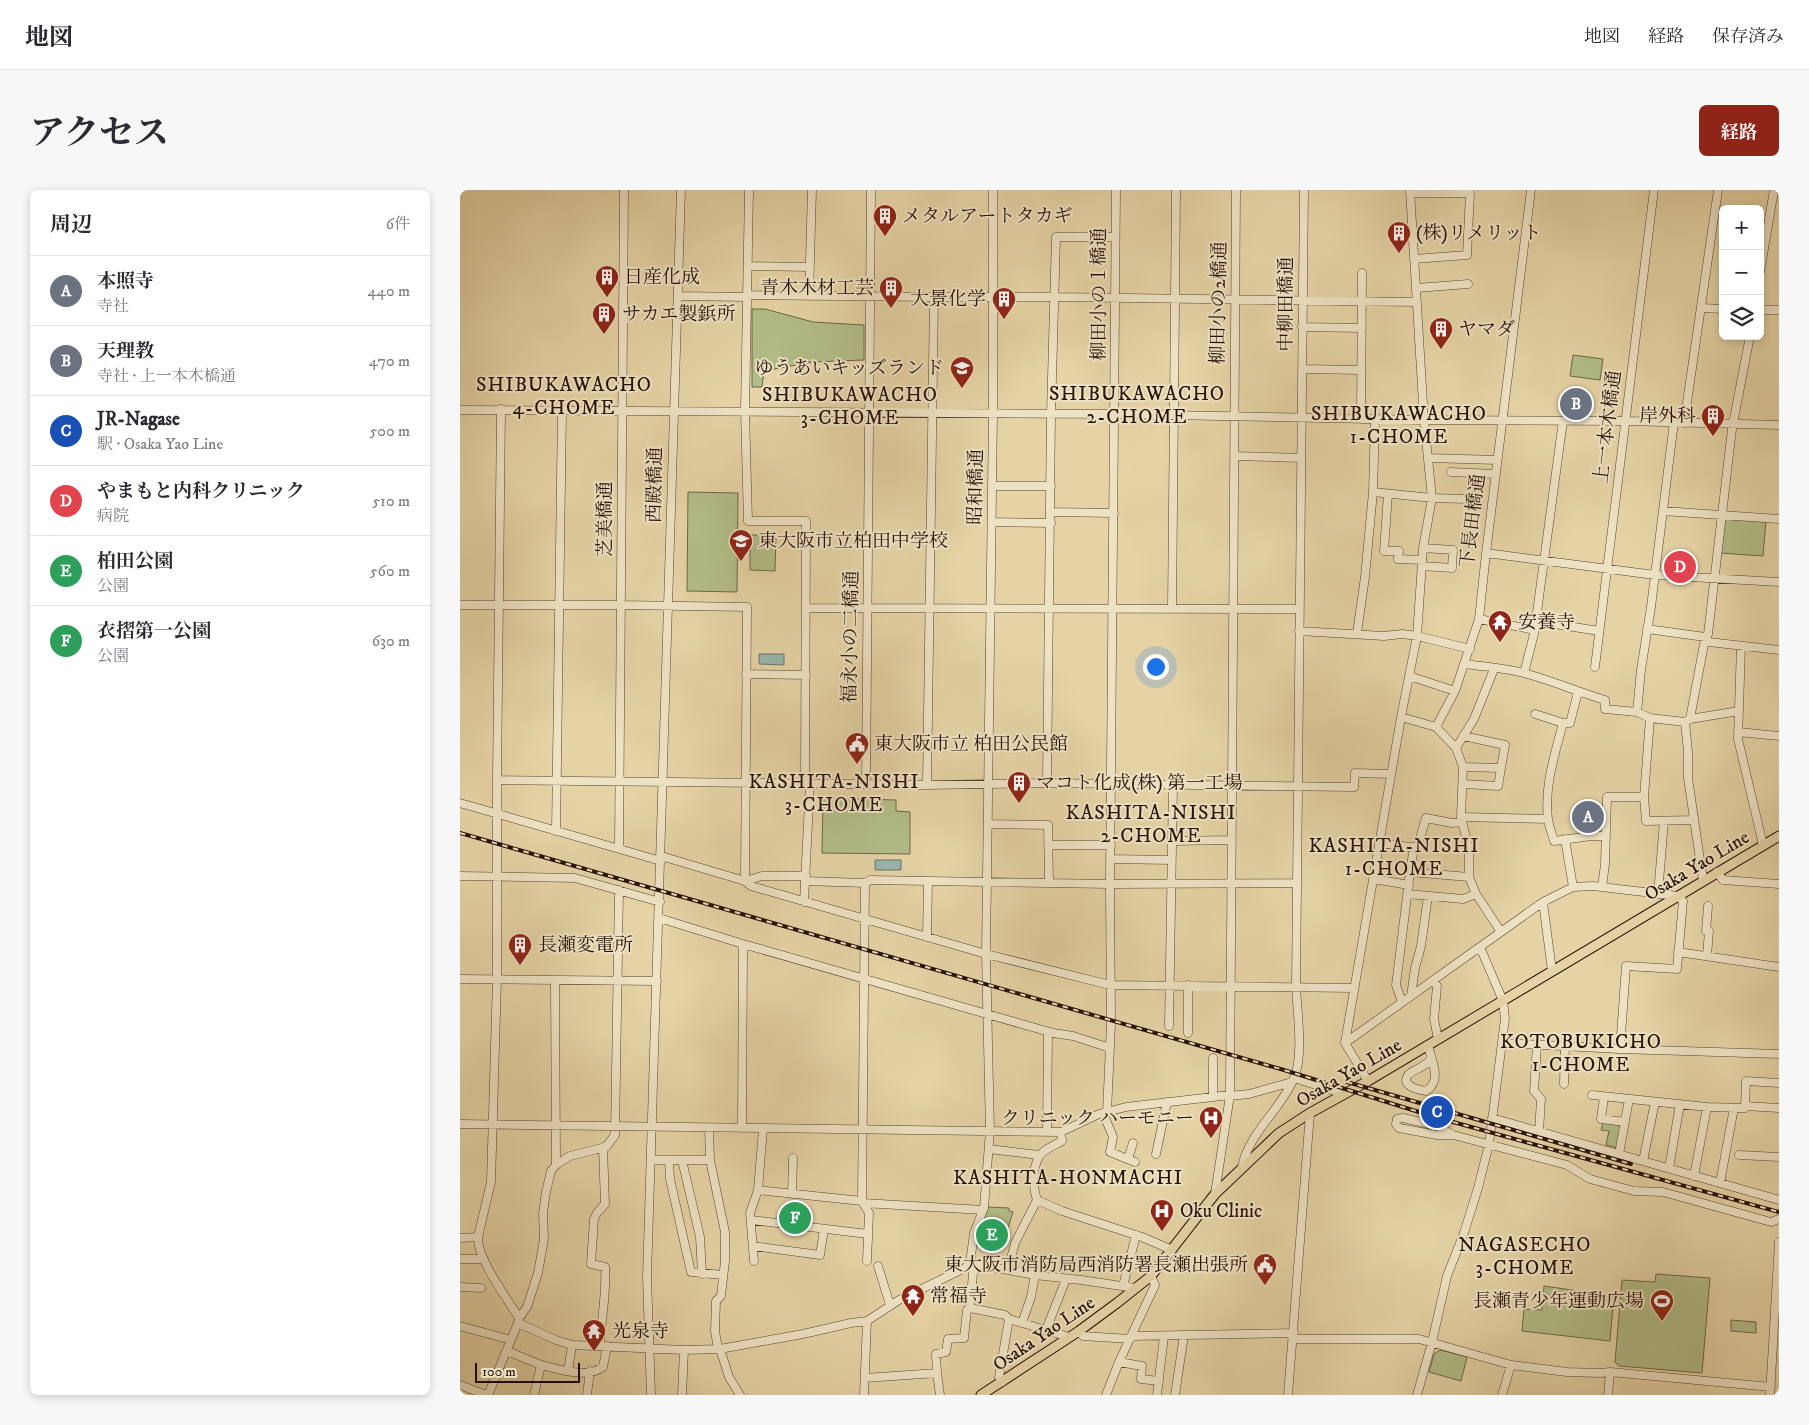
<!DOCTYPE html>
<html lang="ja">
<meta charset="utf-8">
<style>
:root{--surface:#fff;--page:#f7f7f7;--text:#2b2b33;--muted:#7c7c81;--line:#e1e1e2;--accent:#8f2418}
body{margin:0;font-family:"IM FELL DW Pica","Noto Serif JP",serif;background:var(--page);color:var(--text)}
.controls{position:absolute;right:15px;top:15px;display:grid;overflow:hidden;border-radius:8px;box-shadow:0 2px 8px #0003}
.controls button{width:45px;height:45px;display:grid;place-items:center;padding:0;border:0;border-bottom:1px solid var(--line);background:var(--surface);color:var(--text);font:25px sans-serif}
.scale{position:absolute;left:15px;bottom:12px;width:105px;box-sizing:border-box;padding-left:5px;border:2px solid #271007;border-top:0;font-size:14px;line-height:18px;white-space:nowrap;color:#271007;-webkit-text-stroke:4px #eee2c4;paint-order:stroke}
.you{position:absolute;left:695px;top:476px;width:18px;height:18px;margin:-12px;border:4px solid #fff;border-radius:50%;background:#1a73e8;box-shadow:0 0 0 8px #1a73e833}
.badge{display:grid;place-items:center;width:32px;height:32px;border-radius:50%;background:var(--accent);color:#fff;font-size:16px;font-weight:700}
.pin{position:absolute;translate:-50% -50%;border:2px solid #fff;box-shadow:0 1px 5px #0006}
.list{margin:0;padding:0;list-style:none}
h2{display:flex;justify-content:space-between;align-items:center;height:65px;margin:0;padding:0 20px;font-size:21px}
h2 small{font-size:16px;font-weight:400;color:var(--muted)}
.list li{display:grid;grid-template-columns:32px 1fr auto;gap:15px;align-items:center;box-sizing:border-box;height:70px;padding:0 20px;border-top:1px solid var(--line)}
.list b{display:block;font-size:19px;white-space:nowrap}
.list p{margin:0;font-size:16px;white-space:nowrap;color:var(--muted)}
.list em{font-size:16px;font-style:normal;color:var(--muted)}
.icon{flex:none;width:28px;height:28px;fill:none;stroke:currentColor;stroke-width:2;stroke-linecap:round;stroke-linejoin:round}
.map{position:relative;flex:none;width:1319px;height:1205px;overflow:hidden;border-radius:8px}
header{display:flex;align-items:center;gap:30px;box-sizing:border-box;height:70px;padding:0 25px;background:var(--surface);border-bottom:1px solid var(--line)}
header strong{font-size:24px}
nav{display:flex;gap:28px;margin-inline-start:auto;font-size:18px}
.intro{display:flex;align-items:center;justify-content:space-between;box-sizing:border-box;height:120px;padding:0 30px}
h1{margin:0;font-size:35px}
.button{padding:12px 22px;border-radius:8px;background:var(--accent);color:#fff;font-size:18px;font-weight:700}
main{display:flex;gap:30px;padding:0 30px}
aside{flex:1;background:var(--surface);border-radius:8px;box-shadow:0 2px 8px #0003}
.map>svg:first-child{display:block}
.green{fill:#b2bd88;stroke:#6c6648}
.water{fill:#97b6ae;stroke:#6a746b}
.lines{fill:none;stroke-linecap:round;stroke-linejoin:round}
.minor-casing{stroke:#56412e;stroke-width:9}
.major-casing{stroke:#271007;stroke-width:11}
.minor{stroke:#eee2c4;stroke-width:8}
.major{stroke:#e5d3a5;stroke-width:9}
.rail-casing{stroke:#271007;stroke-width:4}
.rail{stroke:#eee2c4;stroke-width:2;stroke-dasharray:5.5;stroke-linecap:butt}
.labels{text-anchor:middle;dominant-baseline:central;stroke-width:4;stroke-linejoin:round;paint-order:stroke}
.poi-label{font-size:19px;fill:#271007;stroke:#eee2c4;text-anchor:start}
.street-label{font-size:19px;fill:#271007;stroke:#eee2c4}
.neighbourhood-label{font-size:20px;letter-spacing:1px;fill:#271007;stroke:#eee2c4}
</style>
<header>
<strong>地図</strong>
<nav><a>地図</a><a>経路</a><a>保存済み</a></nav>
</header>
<div class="intro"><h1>アクセス</h1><a class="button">経路</a></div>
<main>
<aside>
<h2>周辺<small>6件</small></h2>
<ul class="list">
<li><span class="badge" style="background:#6b7280">A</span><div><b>本照寺</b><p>寺社</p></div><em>440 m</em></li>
<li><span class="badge" style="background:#6b7280">B</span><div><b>天理教</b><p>寺社 · 上一本木橋通</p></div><em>470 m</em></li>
<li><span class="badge" style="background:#1a4fb4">C</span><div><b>JR-Nagase</b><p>駅 · Osaka Yao Line</p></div><em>500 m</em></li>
<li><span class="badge" style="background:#e0444e">D</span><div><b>やまもと内科クリニック</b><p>病院</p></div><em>510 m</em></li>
<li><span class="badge" style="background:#2e9e5b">E</span><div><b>柏田公園</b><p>公園</p></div><em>560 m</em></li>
<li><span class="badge" style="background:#2e9e5b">F</span><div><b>衣摺第一公園</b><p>公園</p></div><em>630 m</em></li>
</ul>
</aside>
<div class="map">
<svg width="1319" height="1205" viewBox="0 0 1319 1205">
<rect width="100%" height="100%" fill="#e5d3a5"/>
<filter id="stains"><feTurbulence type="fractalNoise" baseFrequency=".004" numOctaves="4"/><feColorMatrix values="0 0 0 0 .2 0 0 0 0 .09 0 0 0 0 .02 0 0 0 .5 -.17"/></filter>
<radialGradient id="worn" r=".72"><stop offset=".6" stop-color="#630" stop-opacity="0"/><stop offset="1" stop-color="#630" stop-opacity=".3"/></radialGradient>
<path class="green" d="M292 119H305L353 132 404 135V170L352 172 304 181 302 197H292Z
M1113 165 1143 169 1140 190 1110 186Z
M228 302 278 303 277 402 227 401Z
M1268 328 1306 331 1303 366 1260 363 1263 330Z
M290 345H316L315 381 290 380Z
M363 608 436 610V621L450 622V664L362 663Z
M1143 933 1160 935 1158 958 1146 955 1149 941 1141 940Z
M528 1017 549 1018V1021L553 1022 541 1060 515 1055Z
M1196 1084 1250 1088 1242 1183 1159 1176 1155 1172 1162 1090 1195 1092Z
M1084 1096 1154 1106 1150 1151 1062 1141 1064 1119 1082 1120Z
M1271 1130 1296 1132V1143L1271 1141Z
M980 1160 1007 1167 1001 1191 969 1182 974 1164Z"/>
<path class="water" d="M299 464H324V475L299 474Z
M415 670H441V680H415Z"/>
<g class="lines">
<g class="minor-casing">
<path id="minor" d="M289 0 285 221 288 331H346L345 593
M950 3H1010L1007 65 954 69
M288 76 350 77
M1300 82 1314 0
M956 98 1008 94
M287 105 474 107H595L957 112
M349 106 352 0
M218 107 220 106 287 107
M715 109 716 0
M1241 118 1263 119
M1300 120H1319
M842 137 902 138
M842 179 901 180
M41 219 37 590V789L31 992 18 1047C17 1069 47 1108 59 1128
M0 220 654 224 964 230 1166 231 1319 235
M901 229 902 83
M1224 233 1258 0
M775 266 841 268
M968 268 1037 270
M991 282 1035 284
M532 296H591
M913 302 972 308 1006 309
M928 304 924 361H939L938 369 962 370
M1203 321 1319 329
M591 322 654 323
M532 332 591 333
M1026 363 1195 385 1319 392
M962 376 992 378 993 360 963 358
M0 415H162L287 417 285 691
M346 418 839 419
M712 419 715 114 717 109
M1019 429 1075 440
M1076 431 1139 441
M1187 439 1245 447 1249 452 1319 460
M839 441 924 446 942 444 957 446 1010 459
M897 443 905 387 913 302 915 230
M1281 456 1278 549 1303 655
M1005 474C1025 477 1047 478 1067 484 1093 491 1118 502 1145 510V519L1177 522 1190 528 1225 532
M1135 477 1194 0
M1064 483 1074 444 1103 231
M286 484 346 485
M949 486 995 501
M1118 502 1110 533H1103C1095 564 1084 596 1088 629 1089 636 1092 644 1094 651L1131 646H1145
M1177 522 1181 480 1191 417 1214 232
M1075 524 1103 533
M941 527 976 537 996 558 1003 577 1001 627 1009 660V687L1016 704 1041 742
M1190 528 1184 607 1186 631 1234 630
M1230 529 1279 521
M976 537 995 501 1019 429 1026 363 1071 0
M1278 542 1319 546
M996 558 1014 529 1034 479
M1003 577 1040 578
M37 590 467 595 587 593 894 597 895 583 931 584
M587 593 591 223 596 47H655
M406 594 411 0
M1003 594 1038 596 1045 555 1003 546
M467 595 474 107
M0 613 201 671
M1001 627 1088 629
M528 634 588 635 589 693
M96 641 102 220
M1105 649 1113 697
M712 651 772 650
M919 653 957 658 966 628 992 633 1002 632
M589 655H651
M159 658 164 0
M201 666 285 691 291 696 526 764 650 795 894 798
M650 669 711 670
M950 682 954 657
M1257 682 1263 690 1319 694
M0 686 115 688 200 712
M914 689 949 695
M1243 690 1228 588V562L1225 532 1230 529 1244 454 1248 444 1272 239 1290 146
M285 691 302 686H346
M346 691 405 693 410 690 650 694 837 693
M405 693 402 1011 409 1023 407 1071
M1142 697 1145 674 1147 607H1184
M948 704 1003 709 1016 704
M1198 704 1204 631
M344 712 350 593
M1083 712 1092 781
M199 728 283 754 593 843 613 846 650 858
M467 747 468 691
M1218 762 1319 777
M1247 766 1249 741H1246L1248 716
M0 789 197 791
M95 790 96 975
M973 790 977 796 974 829 978 849
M728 795V843
M951 806 955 778 961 756 968 706
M942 812 936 795 950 682 1009 687
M709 836 713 595
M885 853 1083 712 1113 697 1133 696 1218 706 1223 711 1217 779 1166 776 1160 859
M1043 853 1160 859 1319 864
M968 855C971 870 983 891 966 901 959 900 940 896 948 885 953 879 963 879 971 869
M1077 855 1074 901 1081 909 1079 942
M753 868V907
M834 888 884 904
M908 891 885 853 941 527 957 446 963 358 972 308 964 230 950 0
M1104 894 1105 856
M1132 905 1247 917 1285 918 1286 891 1319 893
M769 906 789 904 832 892
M1144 907 1141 929 1165 932
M1285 916 1319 918
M647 922 651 834 650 694 656 0
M643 923 653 947 650 962 675 972
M1032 928 1319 1010
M0 934 601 942 639 924 666 917 770 905
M249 938 250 970 265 1042V1071L261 1106 256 1111 255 1141 258 1159
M282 938 283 754
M587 942 588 842
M601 942 602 951C595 955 582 960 579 967 572 978 573 998 577 1010L602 1021 682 1047 712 1060
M993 945 978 936 943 928 937 929 936 934 939 938 977 945H993L1107 975 1130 989 1174 1001 1203 1002 1311 1032 1319 1029
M529 959 579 965
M696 964 707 912
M1159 964 1169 909
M1279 965 1319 967
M668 969 673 953
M192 970H250
M209 970 210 989 231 1082 263 1085
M222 970 240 1047 242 1084
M1183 971 1195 912
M782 977C789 942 821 920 834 888 844 865 837 822 836 796L844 0
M1209 978 1220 914
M1234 986 1247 917
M1260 993 1274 918
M298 1000 402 1011
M332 1004 333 968
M755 1004 770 905 776 0
M403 1013 523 1020
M291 1030 408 1044
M0 1048 18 1047
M293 1056 360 1065 364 1039
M0 1069H23
M294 1071 290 1023 298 1000 303 939
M510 1073 514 1043 524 1018 530 941 526 764 533 223V0
M418 1076 430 1115
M548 1080 555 1053 577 1010
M663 1096 676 1045
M0 1097 21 1098
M510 1118 545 1125 549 1129 609 1147
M58 1133 96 1150 112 1155 224 1160 260 1159 343 1144 391 1133 407 1131 439 1110 505 1078 510 1073 575 1085 621 1090 675 1098
M562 1133 571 1107 575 1085
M0 1136 51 1150
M586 1140 606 1089
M619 1141 623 1146 670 1149
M671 1146 834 1143
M833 1149H959L1051 1175 1107 1182 1140 1183 1150 1182 1311 1197
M140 1155C141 1129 147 1103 145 1077L131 1074 134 1029 137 1023 145 1014 143 957
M260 1159 269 1187 280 1205
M47 1161 81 1175
M659 1172 682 1176 681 1189 699 1191
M108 1181 112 1155
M477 1183 480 1205
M405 1188 477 1183 476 1164 486 1162 488 1149 504 1148 507 1120 510 1118 514 1072
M542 1192 539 1187 549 1129
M0 1195 26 1205
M28 1205 58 1133 59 1128 67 1117 78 1083 84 1049 83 1023 86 1002 91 981 97 974 110 966 146 957 155 945 159 700
M74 1205 81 1175C99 1179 126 1189 143 1177L147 1156
M127 1205 130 1181
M191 1205 187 1087 221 0
M222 1205 224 1160
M404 1205 407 1131
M646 1205 659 1172 695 1095 691 1086
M697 1205 704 1146
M715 1205 724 1145
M828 1205 850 923
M957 1205 972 1152 987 1086 1004 1043 1018 998 1029 954 1045 829 1043 811 1020 757
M1042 1205 1051 1175
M1148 1205 1150 1182
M1310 1205 1319 1052"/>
</g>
<g class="major-casing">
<path id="major" d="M521 1205 619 1141 657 1113 691 1086 755 1004 819 943 850 923 908 891 1319 646"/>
</g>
<use href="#minor" class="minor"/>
<use href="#major" class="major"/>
<g class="rail-casing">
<path id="rail" d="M0 643 824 880 975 927 1319 1022
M887 892 1171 974"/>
</g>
<use href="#rail" class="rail"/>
</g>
<defs>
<g id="building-pin" transform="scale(1.25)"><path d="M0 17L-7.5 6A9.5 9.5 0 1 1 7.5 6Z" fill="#8f2418" stroke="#eee2c4"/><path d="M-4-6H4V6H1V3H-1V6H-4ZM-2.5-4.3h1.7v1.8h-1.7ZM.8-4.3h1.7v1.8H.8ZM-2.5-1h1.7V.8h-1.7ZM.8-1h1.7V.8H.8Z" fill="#fff"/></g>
<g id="school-pin" transform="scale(1.25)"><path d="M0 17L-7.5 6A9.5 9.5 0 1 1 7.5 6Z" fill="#8f2418" stroke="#eee2c4"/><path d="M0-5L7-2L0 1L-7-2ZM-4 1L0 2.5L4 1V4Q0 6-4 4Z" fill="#fff"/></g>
<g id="temple-pin" transform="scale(1.25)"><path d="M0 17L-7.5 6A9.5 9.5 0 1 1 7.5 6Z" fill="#8f2418" stroke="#eee2c4"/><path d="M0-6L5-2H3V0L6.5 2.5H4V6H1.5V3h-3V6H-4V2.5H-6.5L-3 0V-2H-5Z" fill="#fff"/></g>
<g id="civic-pin" transform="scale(1.25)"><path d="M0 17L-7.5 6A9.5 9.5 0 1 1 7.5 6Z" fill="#8f2418" stroke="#eee2c4"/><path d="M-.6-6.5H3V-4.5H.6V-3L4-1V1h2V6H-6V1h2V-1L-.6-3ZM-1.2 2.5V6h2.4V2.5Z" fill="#fff"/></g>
<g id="hospital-pin" transform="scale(1.25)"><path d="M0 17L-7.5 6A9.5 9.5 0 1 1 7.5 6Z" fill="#8f2418" stroke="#eee2c4"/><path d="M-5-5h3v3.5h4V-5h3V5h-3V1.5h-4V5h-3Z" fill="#fff"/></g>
<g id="stadium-pin" transform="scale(1.25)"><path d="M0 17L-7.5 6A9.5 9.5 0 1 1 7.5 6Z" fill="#8f2418" stroke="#eee2c4"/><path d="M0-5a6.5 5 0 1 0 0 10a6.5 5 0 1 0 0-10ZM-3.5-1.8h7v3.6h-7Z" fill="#fff"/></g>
</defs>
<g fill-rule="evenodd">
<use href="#building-pin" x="425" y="26"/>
<use href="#building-pin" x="939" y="43"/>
<use href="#building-pin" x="147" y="87"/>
<use href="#building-pin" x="431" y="98"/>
<use href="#building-pin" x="544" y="109"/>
<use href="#building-pin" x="144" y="124"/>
<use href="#building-pin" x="981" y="139"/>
<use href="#school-pin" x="502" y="178"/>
<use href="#building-pin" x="1253" y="226"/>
<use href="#school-pin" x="281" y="351"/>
<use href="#temple-pin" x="1040" y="432"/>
<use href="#civic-pin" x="397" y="554"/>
<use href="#building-pin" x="559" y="593"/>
<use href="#building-pin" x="60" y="755"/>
<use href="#hospital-pin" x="751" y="928"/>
<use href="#hospital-pin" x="702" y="1021"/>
<use href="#civic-pin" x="805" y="1075"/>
<use href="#temple-pin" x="453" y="1106"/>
<use href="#stadium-pin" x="1202" y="1111"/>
<use href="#temple-pin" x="134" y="1141"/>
</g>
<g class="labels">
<g class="poi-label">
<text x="442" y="26">メタルアートタカギ</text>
<text x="956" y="43">(株)リメリット</text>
<text x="164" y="87">日産化成</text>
<text x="414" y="98" text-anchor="end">青木木材工芸</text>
<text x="526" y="109" text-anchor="end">大景化学</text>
<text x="162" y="124">サカエ製鋲所</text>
<text x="998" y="139">ヤマダ</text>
<text x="484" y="178" text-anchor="end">ゆうあいキッズランド</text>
<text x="1236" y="226" text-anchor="end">岸外科</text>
<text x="298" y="351">東大阪市立柏田中学校</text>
<text x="1058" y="432">安養寺</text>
<text x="414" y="554">東大阪市立 柏田公民館</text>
<text x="576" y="593">マコト化成(株) 第一工場</text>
<text x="78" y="755">長瀬変電所</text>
<text x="734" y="928" text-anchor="end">クリニック ハーモニー</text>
<text x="720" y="1021">Oku Clinic</text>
<text x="788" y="1075" text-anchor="end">東大阪市消防局西消防署長瀬出張所</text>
<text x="470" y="1106">常福寺</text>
<text x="1184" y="1111" text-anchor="end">長瀬青少年運動広場</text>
<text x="152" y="1141">光泉寺</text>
</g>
<g class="street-label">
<text transform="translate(639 104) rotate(-90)">柳田小の１橋通</text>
<text transform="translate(759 113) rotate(-89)">柳田小の2橋通</text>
<text transform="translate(826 114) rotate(-90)">中柳田橋通</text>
<text transform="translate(1148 237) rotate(-83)">上一本木橋通</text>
<text transform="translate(195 295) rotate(-89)">西殿橋通</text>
<text transform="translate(516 297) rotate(-89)">昭和橋通</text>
<text transform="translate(145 329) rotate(-90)">芝美橋通</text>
<text transform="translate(1013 331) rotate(-83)">下長田橋通</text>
<text transform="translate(391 447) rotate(-89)">福永小の二橋通</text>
<text transform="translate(1237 676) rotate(-31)">Osaka Yao Line</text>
<text transform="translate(889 883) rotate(-30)">Osaka Yao Line</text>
<text transform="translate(584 1144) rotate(-34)">Osaka Yao Line</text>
</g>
<g class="neighbourhood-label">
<text x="104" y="195">SHIBUKAWACHO<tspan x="104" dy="23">4-CHOME</tspan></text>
<text x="677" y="204">SHIBUKAWACHO<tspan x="677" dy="23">2-CHOME</tspan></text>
<text x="390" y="205">SHIBUKAWACHO<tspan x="390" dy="23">3-CHOME</tspan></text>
<text x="939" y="224">SHIBUKAWACHO<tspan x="939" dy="23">1-CHOME</tspan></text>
<text x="374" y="592">KASHITA-NISHI<tspan x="374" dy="23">3-CHOME</tspan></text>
<text x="691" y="623">KASHITA-NISHI<tspan x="691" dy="23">2-CHOME</tspan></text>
<text x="934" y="656">KASHITA-NISHI<tspan x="934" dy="23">1-CHOME</tspan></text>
<text x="1121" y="852">KOTOBUKICHO<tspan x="1121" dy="23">1-CHOME</tspan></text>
<text x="608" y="988">KASHITA-HONMACHI</text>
<text x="1065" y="1055">NAGASECHO<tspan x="1065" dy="23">3-CHOME</tspan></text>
</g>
</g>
<rect width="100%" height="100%" filter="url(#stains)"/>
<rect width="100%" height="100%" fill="url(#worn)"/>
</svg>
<div class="controls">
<button>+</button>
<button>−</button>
<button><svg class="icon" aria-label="layers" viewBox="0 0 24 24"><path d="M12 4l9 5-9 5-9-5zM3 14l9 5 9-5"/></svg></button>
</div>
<div class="scale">100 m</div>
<div class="you"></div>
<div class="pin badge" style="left:1128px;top:627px;background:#6b7280">A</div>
<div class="pin badge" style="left:1116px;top:214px;background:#6b7280">B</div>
<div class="pin badge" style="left:977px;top:922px;background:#1a4fb4">C</div>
<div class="pin badge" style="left:1220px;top:377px;background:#e0444e">D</div>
<div class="pin badge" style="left:532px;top:1045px;background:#2e9e5b">E</div>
<div class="pin badge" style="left:335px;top:1028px;background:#2e9e5b">F</div>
</div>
</main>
